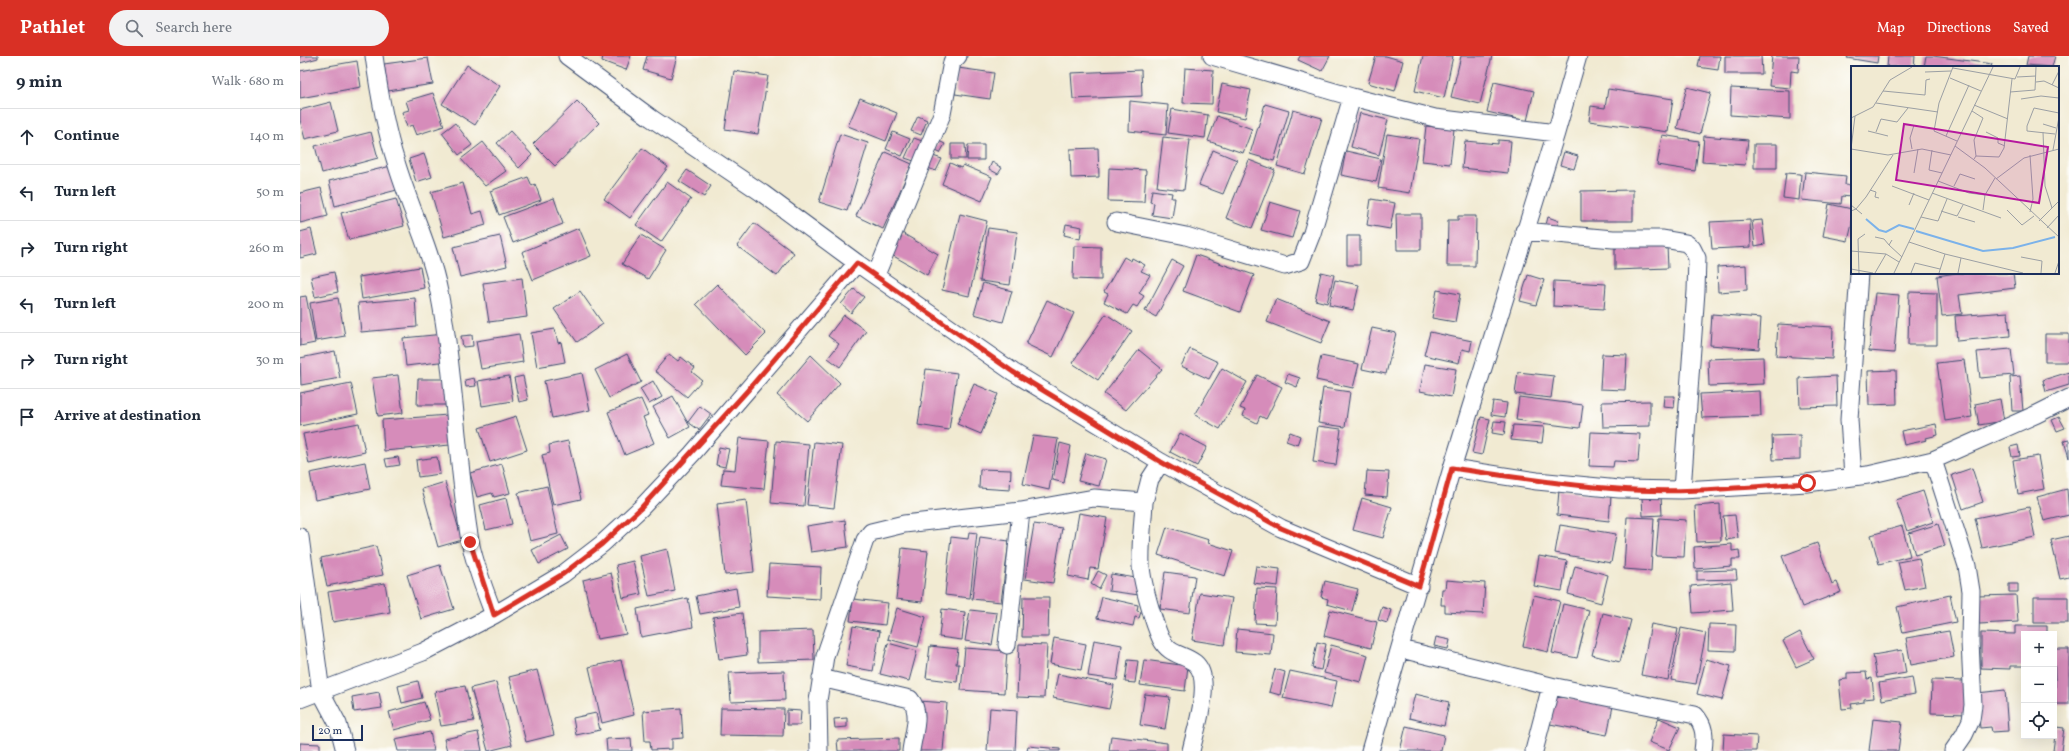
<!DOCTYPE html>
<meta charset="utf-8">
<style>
:root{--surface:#fff;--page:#f2f2f3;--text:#1f2937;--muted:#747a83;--line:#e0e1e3;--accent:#d93025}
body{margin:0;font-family:Vollkorn,serif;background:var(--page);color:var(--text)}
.controls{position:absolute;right:12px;bottom:12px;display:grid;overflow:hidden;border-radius:0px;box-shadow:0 4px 16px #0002}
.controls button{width:36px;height:36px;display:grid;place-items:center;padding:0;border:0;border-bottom:1px solid var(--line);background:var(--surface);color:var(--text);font:20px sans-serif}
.scale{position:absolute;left:12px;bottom:10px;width:51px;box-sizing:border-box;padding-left:4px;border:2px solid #1b2f5e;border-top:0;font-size:11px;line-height:14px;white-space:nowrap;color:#1b2f5e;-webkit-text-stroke:3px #fdfcf7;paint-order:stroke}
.stop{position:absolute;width:12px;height:12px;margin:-9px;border:3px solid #d93025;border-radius:50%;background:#fff}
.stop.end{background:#d93025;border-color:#fff;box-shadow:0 1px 4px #0008}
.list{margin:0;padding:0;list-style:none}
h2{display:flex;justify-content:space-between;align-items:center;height:52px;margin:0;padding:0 16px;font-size:17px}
h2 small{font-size:13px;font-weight:400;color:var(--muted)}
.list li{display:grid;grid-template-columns:26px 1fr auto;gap:12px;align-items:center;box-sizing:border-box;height:56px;padding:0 16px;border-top:1px solid var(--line)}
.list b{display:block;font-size:15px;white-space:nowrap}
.list em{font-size:13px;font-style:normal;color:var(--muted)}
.icon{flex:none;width:22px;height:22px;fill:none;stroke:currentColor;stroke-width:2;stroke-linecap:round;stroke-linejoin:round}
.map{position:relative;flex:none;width:1769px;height:695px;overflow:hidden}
header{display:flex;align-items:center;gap:24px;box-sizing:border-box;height:56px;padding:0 20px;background:var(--accent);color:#fff}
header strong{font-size:19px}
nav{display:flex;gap:22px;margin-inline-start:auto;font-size:14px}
.search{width:280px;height:36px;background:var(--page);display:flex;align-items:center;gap:10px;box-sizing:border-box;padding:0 14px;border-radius:22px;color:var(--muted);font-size:15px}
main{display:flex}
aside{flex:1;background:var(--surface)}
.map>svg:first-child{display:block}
.building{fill:#d68cba}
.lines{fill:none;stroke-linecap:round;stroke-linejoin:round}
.street-casing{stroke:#3b4b6f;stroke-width:19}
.street{stroke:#fff;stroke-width:17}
.route{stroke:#d93025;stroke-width:5}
.inset-river{fill:none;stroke:#7bb2ea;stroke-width:2}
.inset-road{fill:none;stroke:#9b9fa4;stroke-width:1}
.view{fill:#b5179e;fill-opacity:0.15;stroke:#b5179e;stroke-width:2}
.inset-edge{fill:none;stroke:#1b2f5e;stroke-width:2}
</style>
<header>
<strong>Pathlet</strong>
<div class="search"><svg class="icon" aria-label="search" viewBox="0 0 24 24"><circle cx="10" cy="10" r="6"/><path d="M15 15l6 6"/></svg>Search here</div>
<nav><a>Map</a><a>Directions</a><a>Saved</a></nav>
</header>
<main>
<aside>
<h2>9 min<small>Walk · 680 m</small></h2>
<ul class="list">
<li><svg class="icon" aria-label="ahead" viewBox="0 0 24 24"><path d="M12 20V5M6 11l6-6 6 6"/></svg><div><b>Continue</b></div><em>140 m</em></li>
<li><svg class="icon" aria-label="left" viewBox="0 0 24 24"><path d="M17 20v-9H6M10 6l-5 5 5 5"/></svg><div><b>Turn left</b></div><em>50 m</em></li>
<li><svg class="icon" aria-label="right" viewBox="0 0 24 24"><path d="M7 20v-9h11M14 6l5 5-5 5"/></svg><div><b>Turn right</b></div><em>260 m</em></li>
<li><svg class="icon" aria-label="left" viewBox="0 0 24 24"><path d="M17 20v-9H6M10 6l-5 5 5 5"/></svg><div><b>Turn left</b></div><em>200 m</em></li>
<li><svg class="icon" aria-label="right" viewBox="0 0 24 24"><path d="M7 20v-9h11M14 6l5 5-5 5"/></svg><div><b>Turn right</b></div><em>30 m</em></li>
<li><svg class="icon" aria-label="arrive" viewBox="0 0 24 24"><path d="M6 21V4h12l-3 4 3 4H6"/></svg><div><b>Arrive at destination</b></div></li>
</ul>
</aside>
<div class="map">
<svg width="1769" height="695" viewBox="0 0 1769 695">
<rect width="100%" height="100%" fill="#fdfcf7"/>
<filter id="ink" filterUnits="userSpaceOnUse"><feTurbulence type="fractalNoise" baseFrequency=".025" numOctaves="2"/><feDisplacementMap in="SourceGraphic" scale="8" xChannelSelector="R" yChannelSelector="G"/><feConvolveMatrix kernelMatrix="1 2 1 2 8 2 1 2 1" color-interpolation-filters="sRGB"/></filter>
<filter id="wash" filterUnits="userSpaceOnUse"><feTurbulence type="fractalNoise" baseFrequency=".012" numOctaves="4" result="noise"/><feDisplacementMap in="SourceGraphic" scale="16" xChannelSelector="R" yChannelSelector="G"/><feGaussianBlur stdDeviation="0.9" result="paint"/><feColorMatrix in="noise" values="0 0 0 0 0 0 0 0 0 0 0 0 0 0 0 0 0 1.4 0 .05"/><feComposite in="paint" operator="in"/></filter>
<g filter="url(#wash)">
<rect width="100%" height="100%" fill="#f1ead2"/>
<g id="blocks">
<path class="building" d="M0 0H18V2L0 7Z
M303 0H331L326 14 302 5Z
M347 0H377L371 22 343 14Z
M1000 0H1030L1022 15 998 4Z
M1076 0H1086L1103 5 1095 35 1068 27Z
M1123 0H1153L1144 42 1115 35Z
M1161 0H1192L1180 48 1151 41Z
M1400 0H1420L1418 14 1398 11Z
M1425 0H1461L1462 18H1425Z
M1472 0H1499L1498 16 1491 15 1490 32 1469 30Z
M1548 0H1578L1577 7 1547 2Z
M1588 0H1615L1614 11H1587Z
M1626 0H1633L1692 8 1691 11H1624Z
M1728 0H1755L1752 11 1726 9Z
M128 2 133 28 88 35 84 8Z
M57 5 61 31 0 42V15Z
M167 9 200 30 175 69 142 48Z
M658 12 694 17 690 43 655 38Z
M885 12 913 14 912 48 883 47Z
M841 14 842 40 773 43 771 17Z
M434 15 468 20 458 78 425 73Z
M1194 26 1234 35 1227 65 1187 56Z
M922 28 951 34 945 62 916 56Z
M1387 31 1411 37 1400 78 1377 72Z
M1431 32 1490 35V63L1430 59Z
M1308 33 1373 43 1368 76 1289 65 1291 50 1305 52Z
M133 37 144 70 116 79 112 69 107 71 102 56 109 54 106 45Z
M560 42 597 57 586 85 548 70Z
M277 45 299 67 255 110 233 88Z
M830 45 868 49 866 79 829 75Z
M31 46 38 75 5 83 0 64V54Z
M965 48 989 55 974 105 950 98Z
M872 53 908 59 905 82 868 77Z
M993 54 1022 62 1005 118 977 110Z
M1060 57 1088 64 1079 99 1051 91Z
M618 60 627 64 621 79 611 75Z
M917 60 952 73 943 97 908 85Z
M155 67 172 89 159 99 142 77Z
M1126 70 1154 73 1150 108 1122 105Z
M210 75 232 99 219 112 197 87Z
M71 76 78 102 22 117 15 90Z
M593 76 610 83 602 100 586 93Z
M540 78 568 87 547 155 519 146Z
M1087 78 1119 83 1110 137 1078 132Z
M1362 79 1399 85 1395 115 1357 109Z
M1404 80 1448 84 1445 109 1402 106Z
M863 81 890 84 884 134 857 131Z
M614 82 622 85 614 105 605 102Z
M1198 84 1211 85 1208 117 1162 112 1165 85 1198 88Z
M639 85 645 88 640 97 634 94Z
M183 86 206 115 185 130 161 103Z
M651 88H665L666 103H651Z
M1454 88H1477V112H1454Z
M668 89H684V104H667Z
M342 92 368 111 330 162 304 143Z
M798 92 799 121 771 122 770 93Z
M913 94 937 104 923 138 899 129Z
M1046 95 1081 103 1076 126 1041 119Z
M585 96 612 108 583 173 556 160Z
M1264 96 1278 100 1274 113 1260 109Z
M124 98 132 121 116 126 109 103Z
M633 100 642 103 636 115 628 112Z
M949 104 975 114 952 172 926 162Z
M692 106 702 112 698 118 689 113Z
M650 107 661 112 663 109 692 121 682 145 642 128Z
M91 110 97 134 35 150 29 125Z
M809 112 846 114 844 146 808 145Z
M387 114 411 130 404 141 379 125Z
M1505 116 1546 120 1545 129 1552 130 1551 141 1542 140 1541 148 1502 144Z
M1486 117 1501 118 1499 144 1483 142Z
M228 121 232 130 235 128 241 144 199 159 190 135Z
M367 126 391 143 361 186 336 169Z
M163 127 172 158 182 155 186 169 144 181 131 136Z
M21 132 28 160 0 167V137Z
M852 134 872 137 871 142H875L872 162 852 159 854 147 850 146Z
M1333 134V165H1281V135Z
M254 142 263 168 213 187 203 161Z
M96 143 104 170 49 184 41 157Z
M1071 143 1095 147 1090 173 1067 169Z
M970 146 1000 155 992 182 961 174Z
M1529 148 1552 153V168L1548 185 1523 180Z
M660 158 687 165 669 240 642 234Z
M1096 158H1121V194H1097Z
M1158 160H1176L1175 210H1147L1148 164H1158Z
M1248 161 1259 165 1256 173 1246 169Z
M1450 164 1451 191 1412 193 1410 166Z
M1462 164 1465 188 1455 190 1452 165Z
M454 167 494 197 477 220 437 190Z
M766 168 782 171 780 183 764 179Z
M279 172 291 200 233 224 222 196Z
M688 172 717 176 710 229 680 225Z
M11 173 17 198 0 202V176Z
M602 177 638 198 627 219 590 198Z
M341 179 366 194 348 223 322 208Z
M200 180 207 210 160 221 153 191Z
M1047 180H1060V209H1047Z
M774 190 801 191V224L773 223Z
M1367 190 1368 212 1315 214V192Z
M896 199 954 219 940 256 883 235Z
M824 201 831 205 832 202 845 209 841 215 850 219 839 237 844 240 837 251 833 249 827 258 804 246 808 238 804 236Z
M872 204 883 210 856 261 845 255Z
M1446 209 1447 234 1418 236 1417 211Z
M120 211 124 232 62 243 59 221Z
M34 216 38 236 15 241 11 221Z
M1021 216 1034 219 1027 247 1015 244Z
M1656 217H1713L1715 232 1659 239 1662 258 1642 260 1637 220Z
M1228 219 1244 224 1236 249 1220 245Z
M222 222 227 261 189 266 183 227Z
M1035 224 1059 229 1053 254 1029 249Z
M1254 225 1306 228 1304 253 1253 250Z
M683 227 712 235 703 266 674 258Z
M417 228 466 278 445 299 396 248Z
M554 233 564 241 551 257 541 248Z
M1137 234 1160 238 1155 266 1132 262Z
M280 235 303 268 277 286 254 253Z
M1609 236 1637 237V289H1608Z
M1575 237 1599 239 1594 297 1569 295Z
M6 240 15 287 0 290V241Z
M38 242 45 280 16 285 10 247Z
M115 242 117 271 61 276 58 247Z
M976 243 1030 265 1021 287 967 266Z
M747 244 774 257 753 301 726 288Z
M1708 256 1710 280 1657 285 1655 260Z
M806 258 832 275 798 324 772 307Z
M1412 258 1461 262 1459 293 1410 289Z
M544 259 566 275 540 311 528 302 539 288 528 280Z
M1478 268 1533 271 1532 303 1476 300Z
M1072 272 1096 277 1086 318 1062 313Z
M255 273 258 287 261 286 265 306 237 311 231 277Z
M1130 276 1172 285 1170 295 1162 293 1159 307 1124 299Z
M144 278 147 305 106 310 103 282Z
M219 278 223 306 181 313 176 285Z
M1745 278H1769V306H1745Z
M172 279 173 290 163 291 161 280Z
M890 293 918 306 909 323 881 310Z
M1711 293 1714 319 1680 322 1677 296Z
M839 294 862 313 826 354 804 338Z
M35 295 40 322 1 329 0 302Z
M327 298 341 326 309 342 295 314Z
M369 298 378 305 381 301 395 312 392 316 402 324 387 341 355 315Z
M1302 298 1327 299 1325 334 1300 333Z
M511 299 540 327 507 365 477 339Z
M1021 300 1059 308 1053 332 1016 324Z
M1463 301 1464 328 1409 330 1408 303Z
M1664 304 1672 361 1645 365 1637 307Z
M1125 308 1156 313 1151 341 1120 335Z
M922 312 947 326 920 373 895 359Z
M626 313 657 317 649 374 618 369Z
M1596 314 1597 348 1569 349 1568 315Z
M1218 316 1254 320 1251 342 1215 338Z
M1769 316V329L1746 336 1743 324Z
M282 317 290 354 252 362 244 325Z
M988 318 1000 322 997 331 985 326Z
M98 319 103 357 78 360 72 322Z
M957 319 982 331 966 363 960 360 957 367 943 360 945 354 940 352Z
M209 320 213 345 182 350 178 325Z
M223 320 228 344 219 346 214 322Z
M1536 320 1537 350 1500 351 1499 322Z
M1720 320 1723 355H1712L1710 321Z
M174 322 176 330 166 331 165 324Z
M118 323H147V349H117Z
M353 325 362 341 349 348 340 333Z
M51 327 58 358 0 370V337Z
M674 328 698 338 681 378 657 368Z
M1023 332 1050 336 1045 371 1018 367Z
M1460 335 1461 360 1402 362 1400 338Z
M373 340 390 371 370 382 353 351Z
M1364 340H1375L1374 352 1363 351Z
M1219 341 1283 349 1280 372 1216 364Z
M341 343 348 359 343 361 354 387 325 399 308 356Z
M1700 343 1704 365 1679 369 1675 348Z
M1193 345 1207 347 1205 361 1191 359Z
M1350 345V370L1303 371 1302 346Z
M400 350 411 358 399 374 388 366Z
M148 359 150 389 84 395 82 364Z
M216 360 227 394 190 406 179 372Z
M1181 361 1190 363 1182 399 1172 397Z
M1759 361 1765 372 1757 375 1752 364Z
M1194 365 1206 366 1204 379 1192 377Z
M59 367 65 396 9 408 3 378Z
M1636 368 1638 379 1626 382 1627 384 1604 389 1601 375Z
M1213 369 1244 371 1242 387 1211 384Z
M1018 370 1041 373 1036 409 1013 406Z
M990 376 1000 380 997 389 986 385Z
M1291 376 1340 378 1338 406 1314 405 1313 411 1289 410Z
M880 377 907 391 897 410 870 396Z
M1500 379V403L1473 404 1472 380Z
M733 380 758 383 749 434 723 428Z
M439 382 469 385 464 433 421 429 423 413 435 414Z
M1769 384V402L1764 385Z
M268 385 281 443 253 449 242 399 250 397 249 389Z
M476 385 509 388 504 450 471 447Z
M514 386 542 389 534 452 507 449Z
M760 387 771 390 764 427 753 424Z
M1718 389 1720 400 1712 401 1710 391Z
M419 391 429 393 425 411 416 409Z
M786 397 806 403 799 430 778 425Z
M1738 400 1744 433 1718 438 1713 404Z
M98 401 100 409 87 411 85 403Z
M137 401 140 418 118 421 116 404Z
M65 406 70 433 15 444 10 417Z
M202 408 210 437 194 441 192 437 177 441 170 417Z
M1672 412 1683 446 1663 453 1652 419Z
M680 413 711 414 710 434 679 432Z
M1067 415 1089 416 1087 441 1065 439Z
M145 426 162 484 138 491 122 433Z
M247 430 258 478 230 485 218 437Z
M1767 433 1769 459 1744 465 1737 441Z
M1259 434 1311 440 1309 465 1257 459Z
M1623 435 1633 466 1607 475 1596 444Z
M1361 440 1362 459 1343 460 1342 441Z
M206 442 212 468 186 474 180 449Z
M1062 442 1092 451 1083 482 1053 474Z
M446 444 454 516 425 519 417 448Z
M1420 448 1421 485 1397 486 1395 450Z
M1729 451 1735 481 1682 492 1675 462Z
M779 457 807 462 798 513 790 512 788 524 768 520Z
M1435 459 1438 482 1426 484 1423 460Z
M1327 461 1354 462 1351 515 1324 513Z
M1359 462 1386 464 1384 501 1356 500Z
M545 464 548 491 511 496 507 470Z
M734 468 762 472 753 527 725 523Z
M1638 468 1645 490 1615 499 1609 477Z
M1260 469 1316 478 1311 507 1255 497Z
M1602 470 1610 500 1579 508 1571 479Z
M867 471 909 484 908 487 933 495 925 520 858 499Z
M669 476 677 477 670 542 645 539 651 481 668 483Z
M261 479 268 493 239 508 232 494Z
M1769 480V521L1760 523 1751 484Z
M680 481 709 485 701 546 672 543Z
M1517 487 1532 528 1537 526 1541 536 1502 551 1482 500Z
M1432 488V495L1439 494 1440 503H1432V510L1395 513 1394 491Z
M76 490 83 519 27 530 21 502Z
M602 492 628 495 622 546 596 543Z
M367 493 375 535 349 540 340 500Z
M1239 500 1267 505 1262 535 1234 530Z
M1619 502 1625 530 1605 534 1598 506Z
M333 505 341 538 323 542 316 509Z
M469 508 521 511 520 543 467 540Z
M140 509 154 553 121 563 107 519Z
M956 510 980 513 978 530 953 527Z
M1275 510 1308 519 1301 547 1268 538Z
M1436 514 1437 523 1397 524V515Z
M798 515 806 519 799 533 791 528Z
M865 516 895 520 890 557 860 553Z
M311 517 326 578 297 583 283 524Z
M811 518 842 523 839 539 809 535Z
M1146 524 1185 527 1183 558 1145 556V549H1141L1142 533H1145Z
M1025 525 1058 533 1052 555 1027 548 1028 543 1021 541Z
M1431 526 1433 554 1393 557 1391 530Z
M85 527 90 556 33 566 28 536Z
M1709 528H1718V536H1709Z
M436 532 439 551 400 558 396 540Z
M957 532 977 533 975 568 955 567Z
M900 537 932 542 924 589 892 584Z
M1234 539 1260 545 1248 596 1223 590Z
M1650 539 1656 566 1603 577 1597 551Z
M1716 539 1718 566 1679 568 1677 540Z
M723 541H749L748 581H722Z
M802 541 838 549 837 555 841 556 839 562 835 561 833 570 797 562Z
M1734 541H1768V567H1734Z
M388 542 393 571 341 581 337 553Z
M553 543 588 547 585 569 550 565Z
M1263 548 1289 554 1277 602 1252 597Z
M1082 551 1091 554 1087 567 1078 564Z
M597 552 626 561 618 591 588 583Z
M642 553 665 556 662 584 639 581Z
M670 554 697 557 692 589 665 585Z
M1030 554 1077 566 1071 592 1024 580Z
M442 557 447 599 419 603 413 561Z
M1303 557 1331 564 1320 606 1292 599Z
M1351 568 1378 573 1368 624 1341 619Z
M1409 568 1436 569 1435 595 1408 594Z
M553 570 580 575 573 615 546 610Z
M1715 570H1747V578H1724V610H1710V613L1681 612V577L1715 578Z
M1381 572 1406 577 1396 628 1371 624Z
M937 573 973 577 971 599 935 596Z
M513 574 514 604 458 606V576Z
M1649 575 1654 601 1611 609 1606 582Z
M1500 576 1514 603 1496 611 1483 585Z
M1136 581 1150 584 1148 593 1134 590Z
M754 582 786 588 781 614 750 608Z
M794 584 822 589 817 624 788 620Z
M1017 586 1026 588 1021 614 1012 612Z
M588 587 617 595 609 625 580 618Z
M719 588 747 589 744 642 717 641Z
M1031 589 1068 599 1061 626 1024 617Z
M630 590 658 593 656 608H659L657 626 626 622Z
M665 592 707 595 704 637 661 634Z
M1754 593H1769V648H1756Z
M1602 594 1606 617 1577 622 1573 599Z
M1406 603 1431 610 1422 644 1397 638Z
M321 604 334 659 302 667 289 611Z
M828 604 838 605 835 627 825 626Z
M844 604 888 610 885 635 840 629Z
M975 613 985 616 980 639 969 636Z
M237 614 254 679 226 686 209 621Z
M484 615 485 644 431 646 429 617Z
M990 615 1037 625 1031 652 983 642Z
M1566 616 1567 623 1572 622 1574 642 1564 643V646L1551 648 1552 652 1542 653 1539 624 1547 623V617Z
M758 618 814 629 809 653 753 642Z
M1612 621 1615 638 1582 644 1579 627Z
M1632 624 1664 625V639H1668V658L1631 657Z
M118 625 122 642 102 647 98 630Z
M196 626 212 689 188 695 171 632Z
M165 630 174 665 141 670 134 636Z
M1705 634 1708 675 1692 676 1691 671 1680 672 1677 637Z
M79 636 82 652 54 656 52 641Z
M845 638 870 641 865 673 840 669Z
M1115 638 1149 646 1144 670 1109 662Z
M1255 639 1313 650 1307 679 1250 668Z
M619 645 647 647 643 695H615Z
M124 646 130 664 94 674 89 656Z
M381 652 383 682 372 683V693L351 694 350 685H345L343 655Z
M421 652 484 653 483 680 420 679Z
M690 652 717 654 715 695H687Z
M487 654 501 655 500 669H487Z
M296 657 300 674 276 679 273 662Z
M547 662V671L535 672 534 663Z
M1359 662 1380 671 1369 694 1349 686Z
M1573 663 1602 666 1598 695H1569Z
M1106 670 1144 679 1141 695H1100Z
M1756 671 1764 672 1761 695H1753Z
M130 676 134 695H98L95 683Z
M178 676 182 695H147L144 683Z
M1424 678 1457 680 1456 695H1423Z
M811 680 867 687V695H809Z
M331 682 332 695H307L306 683Z
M599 682V695H538L537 684Z
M0 687 20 688V695H0Z
M728 690 760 693V695H727Z"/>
</g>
</g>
<g filter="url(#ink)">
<use href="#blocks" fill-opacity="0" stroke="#3b4b6f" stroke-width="1"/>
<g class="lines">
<g class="street-casing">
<path id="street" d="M74 0C79 36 85 72 96 106 109 150 130 191 139 236 155 318 156 402 170 485 175 510 185 535 194 559
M267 0 351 62 462 137 557 207 713 316 861 406 981 472 1119 530
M912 0 1052 41 1135 62 1256 77
M816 166 886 180 985 210 1001 205 1012 177 1052 41
M1224 175 1313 183H1363L1386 187 1392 192 1397 202 1396 235 1382 434
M576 219 642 58 652 6 658 0
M1633 404 1667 510 1671 535 1670 586 1673 649 1671 664 1664 679 1653 695
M1152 412 1237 425 1319 433 1382 434 1507 427 1568 419 1633 404 1737 358 1769 342
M1553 420 1549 364 1559 217
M844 446C843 467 840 489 841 510 842 527 854 568 861 583 870 600 882 597 895 607 914 623 895 675 891 695
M0 481 21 636 38 668 45 695
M707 589 721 455
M1101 593 1251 630 1395 659C1405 670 1405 680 1403 695
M521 622 610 643C622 657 613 678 611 695
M0 643 123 596 194 559 263 518 302 488 341 452 392 398 557 207
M519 695 518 645 525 600 565 484 571 476 604 468 721 455 794 442 844 446 850 423 861 406
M1070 695 1152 412 1256 77 1278 0
M1234 695 1251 630"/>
</g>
<use href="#street" class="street"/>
</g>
</g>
<g class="lines" filter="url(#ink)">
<path class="route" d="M170 486 194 559 263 518 302 488 341 452 448 334 557 207 713 316 861 406 981 472 1119 530 1152 412C1207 420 1262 429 1318 433 1381 438 1444 431 1507 427"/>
</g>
<g transform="translate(1551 10)">
<rect width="208" height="208" fill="#f1ead2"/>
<path class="inset-river" d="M15 153 28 164 35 166 48 159 63 163M65 165 132 185 162 182 204 171"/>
<path class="inset-road" d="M102 1 88 37 83 65 106 75M102 2 164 13 169 1M74 6 100 5M166 11 185 10M99 12 130 25M185 16 193 15 208 22M201 19 208 5M32 25 74 29 75 14 79 13M159 26 184 24 185 1M170 33 190 30 208 32M25 37 87 46M123 39 157 53M121 45 132 52 123 74 125 90M0 52 22 41 39 14 61 1M192 58 205 62M17 65 37 70M25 66 30 53 46 56 57 42M135 66 147 72V77L154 80M192 66 194 120 201 142M204 68 176 65V60L183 42 208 47M95 70 118 19M104 80 134 102 208 171M0 83 37 89 71 83 100 89M0 83 4 50M61 83 59 72 63 59M81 84 78 104 91 107M202 84 208 51M123 93 125 90 148 91 153 82 161 13M63 107 67 83M145 113 173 92 208 83M87 115 118 127 134 129M41 120 78 134M103 120 109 108 124 113M19 124 25 126 24 131 28 132M81 127 150 152M0 139 11 148M58 139 63 127M132 144 134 129 144 112M156 144 171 159 183 150M0 145 5 143 15 131 42 89M90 145 106 150 112 139M179 146 182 133 179 89M70 151 87 155 96 133M107 151 124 156M188 155 208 135M196 162 208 149M24 171 33 173 38 179M41 174 38 179 51 191M58 176 94 188 172 207M0 185 35 188 48 196M170 191 191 195 190 207M0 203 22 207M8 207 7 173 14 168M24 207 35 188M43 207 142 1M60 207 64 197 89 203M88 207 94 188M107 207 110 192M204 207 208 195"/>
<path class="view" d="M53 58 197 81 188 137 45 114Z"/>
<rect width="208" height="208" class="inset-edge"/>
</g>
</svg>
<div class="controls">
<button>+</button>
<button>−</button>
<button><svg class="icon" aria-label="locate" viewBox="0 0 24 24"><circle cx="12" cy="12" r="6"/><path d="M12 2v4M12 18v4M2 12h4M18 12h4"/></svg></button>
</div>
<div class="scale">20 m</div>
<div class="stop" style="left:1507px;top:427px"></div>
<div class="stop end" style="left:170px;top:486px"></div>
</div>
</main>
